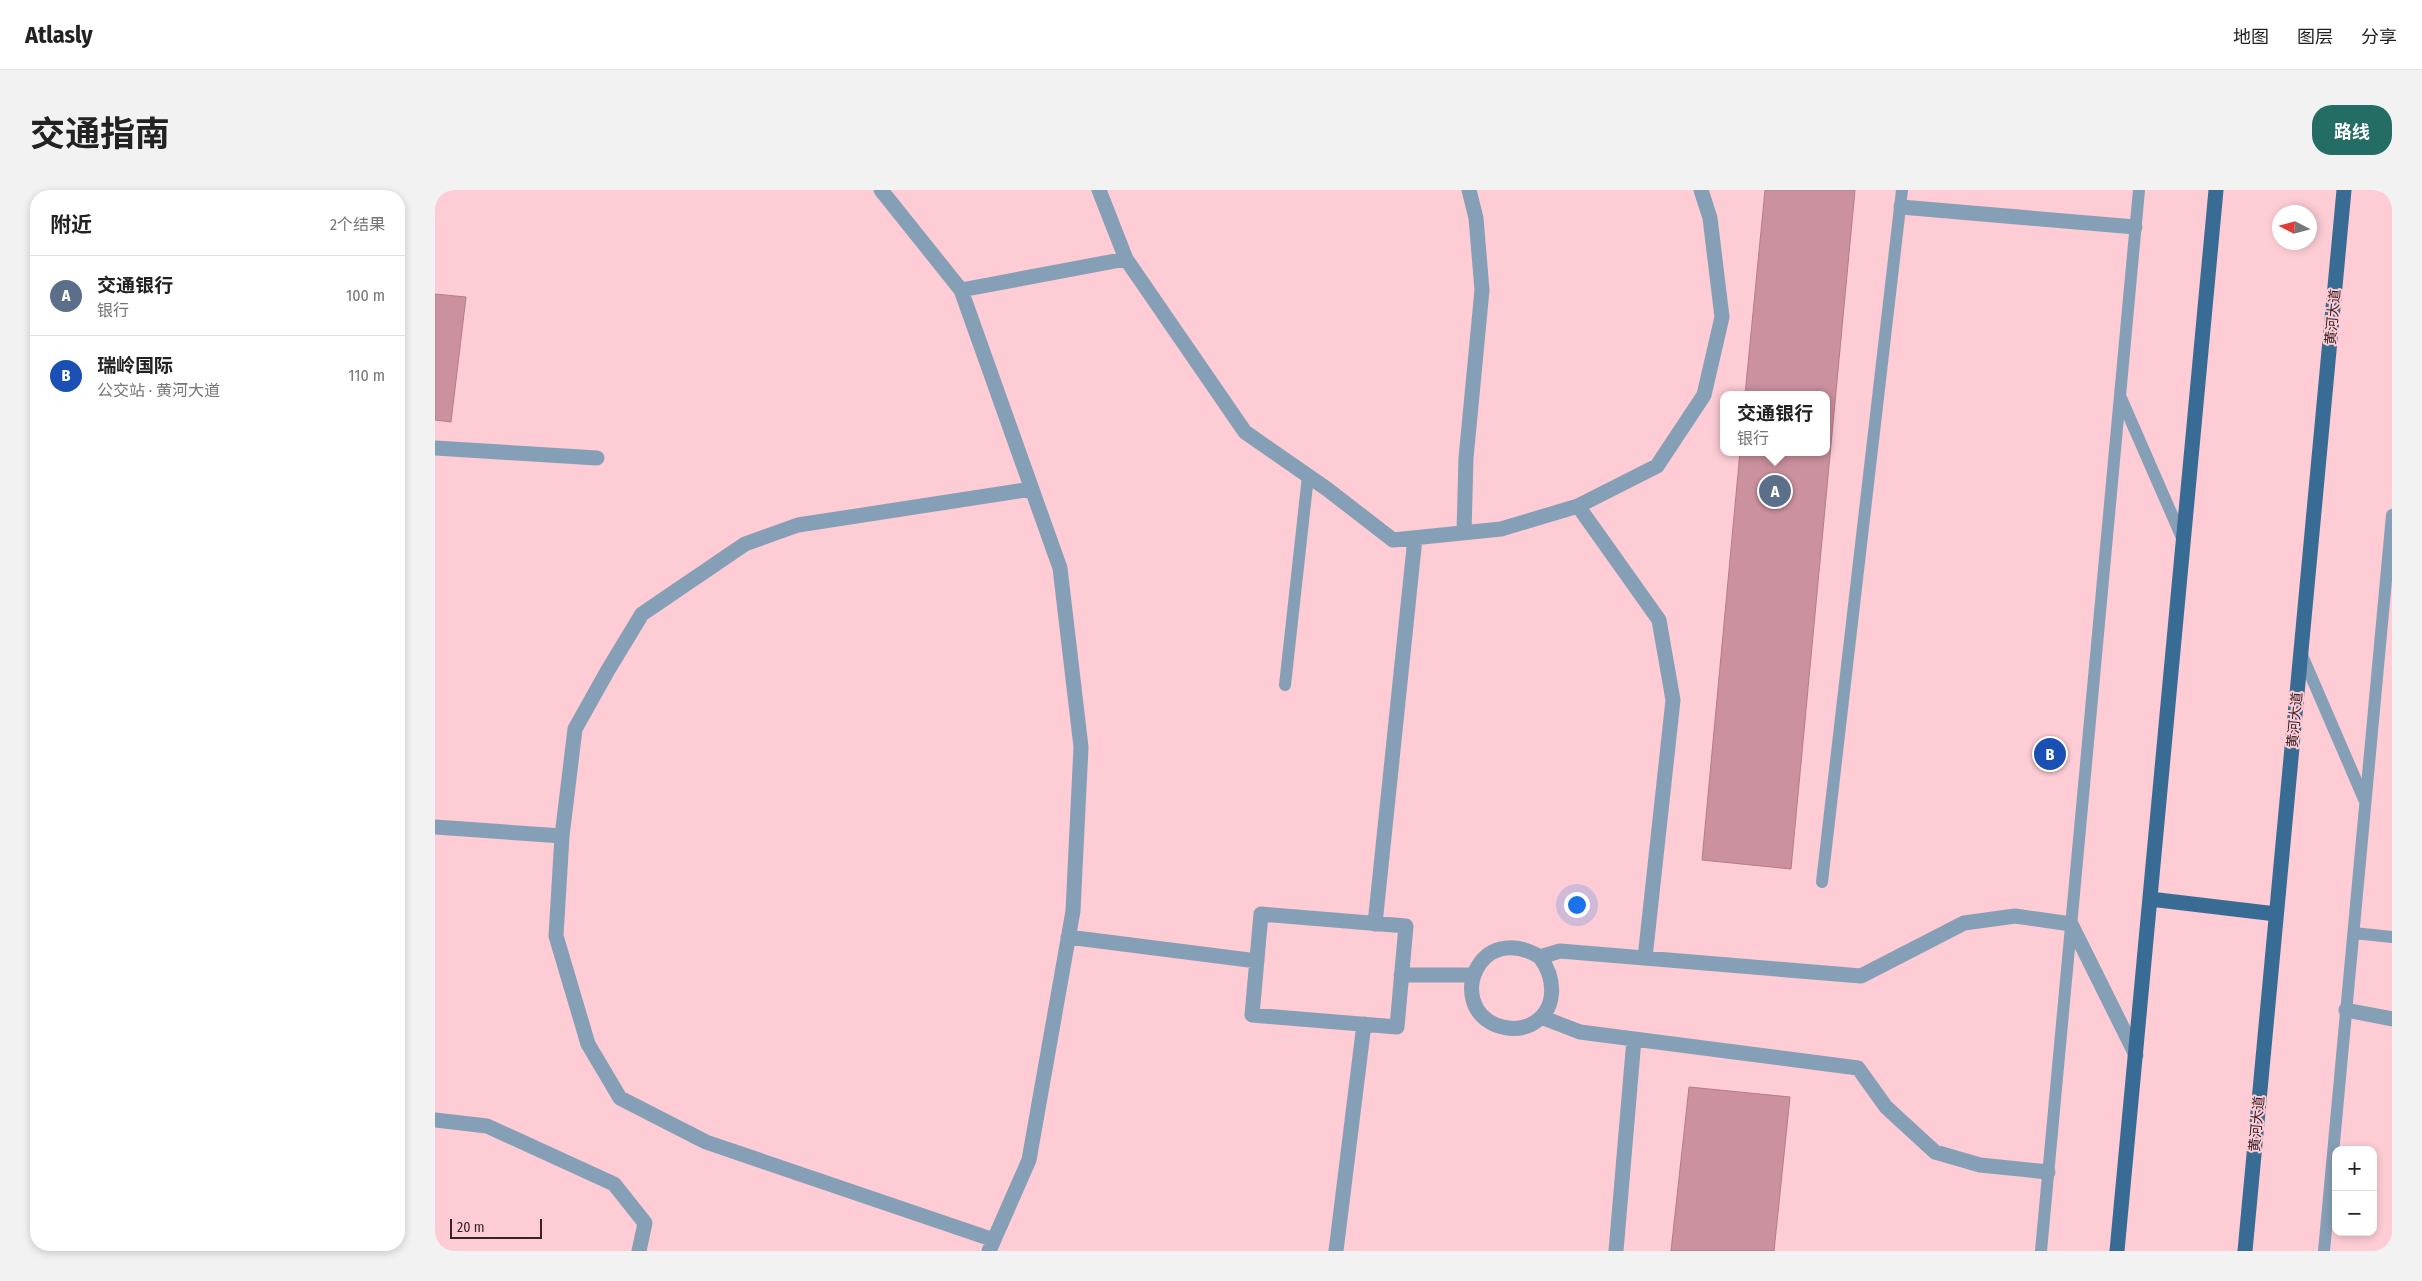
<!DOCTYPE html>
<html lang="zh">
<meta charset="utf-8">
<style>
:root{--surface:#fff;--page:#f2f2f2;--text:#222;--muted:#767676;--line:#e0e0e0;--accent:#246d65}
body{margin:0;font-family:"Fira Sans Condensed","Noto Sans SC",sans-serif;background:var(--page);color:var(--text)}
.controls{position:absolute;right:15px;bottom:15px;display:grid;overflow:hidden;border-radius:10px;box-shadow:0 2px 8px #0003}
.controls button{width:45px;height:45px;display:grid;place-items:center;padding:0;border:0;border-bottom:1px solid var(--line);background:var(--surface);color:var(--text);font:25px sans-serif}
.compass{position:absolute;left:1837px;top:15px;width:45px;height:45px;border-radius:50%;background:var(--surface);box-shadow:0 2px 8px #0003;rotate:276deg}
.scale{position:absolute;left:15px;bottom:12px;width:92px;box-sizing:border-box;padding-left:5px;border:2px solid #3a2328;border-top:0;font-size:14px;line-height:18px;white-space:nowrap;color:#3a2328;-webkit-text-stroke:4px #fdccd5;paint-order:stroke}
.you{position:absolute;left:1141px;top:714px;width:18px;height:18px;margin:-12px;border:4px solid #fff;border-radius:50%;background:#1a73e8;box-shadow:0 0 0 8px #1a73e833}
.badge{display:grid;place-items:center;width:32px;height:32px;border-radius:50%;background:var(--accent);color:#fff;font-size:16px;font-weight:700}
.pin{position:absolute;translate:-50% -50%;border:2px solid #fff;box-shadow:0 1px 5px #0006}
.popup{position:absolute;left:1285px;top:201px;width:110px;height:65px;box-sizing:border-box;display:grid;place-content:center;border-radius:10px;background:var(--surface);filter:drop-shadow(0 1px 4px #0005);font-size:16px;white-space:nowrap;color:var(--muted)}
.popup b{font-size:19px;color:var(--text)}
.popup::after{content:'';position:absolute;left:50%;top:100%;margin-left:-10px;border:10px solid transparent;border-top-color:var(--surface)}
.list{margin:0;padding:0;list-style:none}
h2{display:flex;justify-content:space-between;align-items:center;height:65px;margin:0;padding:0 20px;font-size:21px}
h2 small{font-size:16px;font-weight:400;color:var(--muted)}
.list li{display:grid;grid-template-columns:32px 1fr auto;gap:15px;align-items:center;box-sizing:border-box;height:80px;padding:0 20px;border-top:1px solid var(--line)}
.list b{display:block;font-size:19px;white-space:nowrap}
.list p{margin:0;font-size:16px;white-space:nowrap;color:var(--muted)}
.list em{font-size:16px;font-style:normal;color:var(--muted)}
.map{position:relative;flex:none;width:1957px;height:1061px;overflow:hidden;border-radius:20px}
header{display:flex;align-items:center;gap:30px;box-sizing:border-box;height:70px;padding:0 25px;background:var(--surface);border-bottom:1px solid var(--line)}
header strong{font-size:24px}
nav{display:flex;gap:28px;margin-inline-start:auto;font-size:18px}
.intro{display:flex;align-items:center;justify-content:space-between;box-sizing:border-box;height:120px;padding:0 30px}
h1{margin:0;font-size:35px}
.button{padding:12px 22px;border-radius:20px;background:var(--accent);color:#fff;font-size:18px;font-weight:700}
main{display:flex;gap:30px;padding:0 30px}
aside{flex:1;background:var(--surface);border-radius:20px;box-shadow:0 2px 8px #0003}
.map>svg:first-child{display:block}
.building{fill:#cb919e;stroke:#b47c88}
.lines{fill:none;stroke-linecap:round;stroke-linejoin:round}
.lane{stroke:#859fb6;stroke-width:12}
.street{stroke:#859fb6;stroke-width:15}
.primary{stroke:#396c95;stroke-width:15}
.labels{text-anchor:middle;dominant-baseline:central;stroke-width:4;stroke-linejoin:round;paint-order:stroke}
.street-label{font-size:14px;fill:#3a2328;stroke:#fdccd5}
</style>
<header>
<strong>Atlasly</strong>
<nav><a>地图</a><a>图层</a><a>分享</a></nav>
</header>
<div class="intro"><h1>交通指南</h1><a class="button">路线</a></div>
<main>
<aside>
<h2>附近<small>2个结果</small></h2>
<ul class="list">
<li><span class="badge" style="background:#5c6f8a">A</span><div><b>交通银行</b><p>银行</p></div><em>100 m</em></li>
<li><span class="badge" style="background:#1a4fb4">B</span><div><b>瑞岭国际</b><p>公交站 · 黄河大道</p></div><em>110 m</em></li>
</ul>
</aside>
<div class="map">
<svg width="1957" height="1061" viewBox="0 0 1957 1061">
<rect width="100%" height="100%" fill="#fdccd5"/>
<path class="building" d="M1330 0H1420L1356 679 1267 670 1305 262H1391V205H1310Z
M0 104 31 107 16 232 0 230Z
M1254 897 1355 907 1339 1061H1236Z"/>
<g class="lines">
<path class="lane" d="M1686 208 1748 350
M1866 463 1929 609
M850 495 873 286
M1387 692 1467 0
M1919 743 1957 747
M1606 1061 1704 0
M1889 1061 1957 325"/>
<path class="street" d="M446 0 526 100 625 378 646 557 638 721 594 970 554 1061
M664 0 691 69 810 242 892 299 958 350 1066 339 1143 316 1222 276 1269 205 1287 127 1275 28 1266 0
M1466 17 1700 37
M526 100 691 69
M0 258 162 268
M1143 316 1224 430 1238 510 1210 768
M1029 343 1031 268 1047 100 1041 28 1034 0
M0 637 127 646
M826 724 971 736 962 837 817 825Z
M940 734 980 348
M633 747 822 771
M1105 767C1121 789 1123 821 1095 835 1084 840 1072 839 1061 835 1011 814 1044 730 1105 767L1125 761 1426 786 1529 733 1580 726 1636 734 1701 865
M966 785H1038
M1911 820 1957 829
M1106 827 1145 842 1423 878 1451 917 1500 962 1545 975 1613 982
M0 930 52 936 179 994 210 1033 204 1061
M559 1050 271 952 185 908 153 854 121 746 127 646 140 539 173 480 207 424 310 354 363 335 597 299
M901 1061 929 834
M1181 1061 1199 849"/>
<path class="primary" d="M1715 709 1841 724
M1682 1061 1781 0
M1810 1061 1909 0"/>
</g>
<g class="labels">
<g class="street-label">
<text transform="translate(1898 127) rotate(-85)">黄河大道</text>
<text transform="translate(1860 530) rotate(-85)">黄河大道</text>
<text transform="translate(1822 934) rotate(-85)">黄河大道</text>
</g>
</g>
</svg>
<div class="controls">
<button>+</button>
<button>−</button>
</div>
<svg class="compass" viewBox="-18 -18 36 36"><path d="M0-13l5 13h-10z" fill="#e53935"/><path d="M0 13l5-13h-10z" fill="#767676"/></svg>
<div class="scale">20 m</div>
<div class="you"></div>
<div class="pin badge" style="left:1340px;top:301px;background:#5c6f8a">A</div>
<div class="popup"><b>交通银行</b>银行</div>
<div class="pin badge" style="left:1615px;top:564px;background:#1a4fb4">B</div>
</div>
</main>
